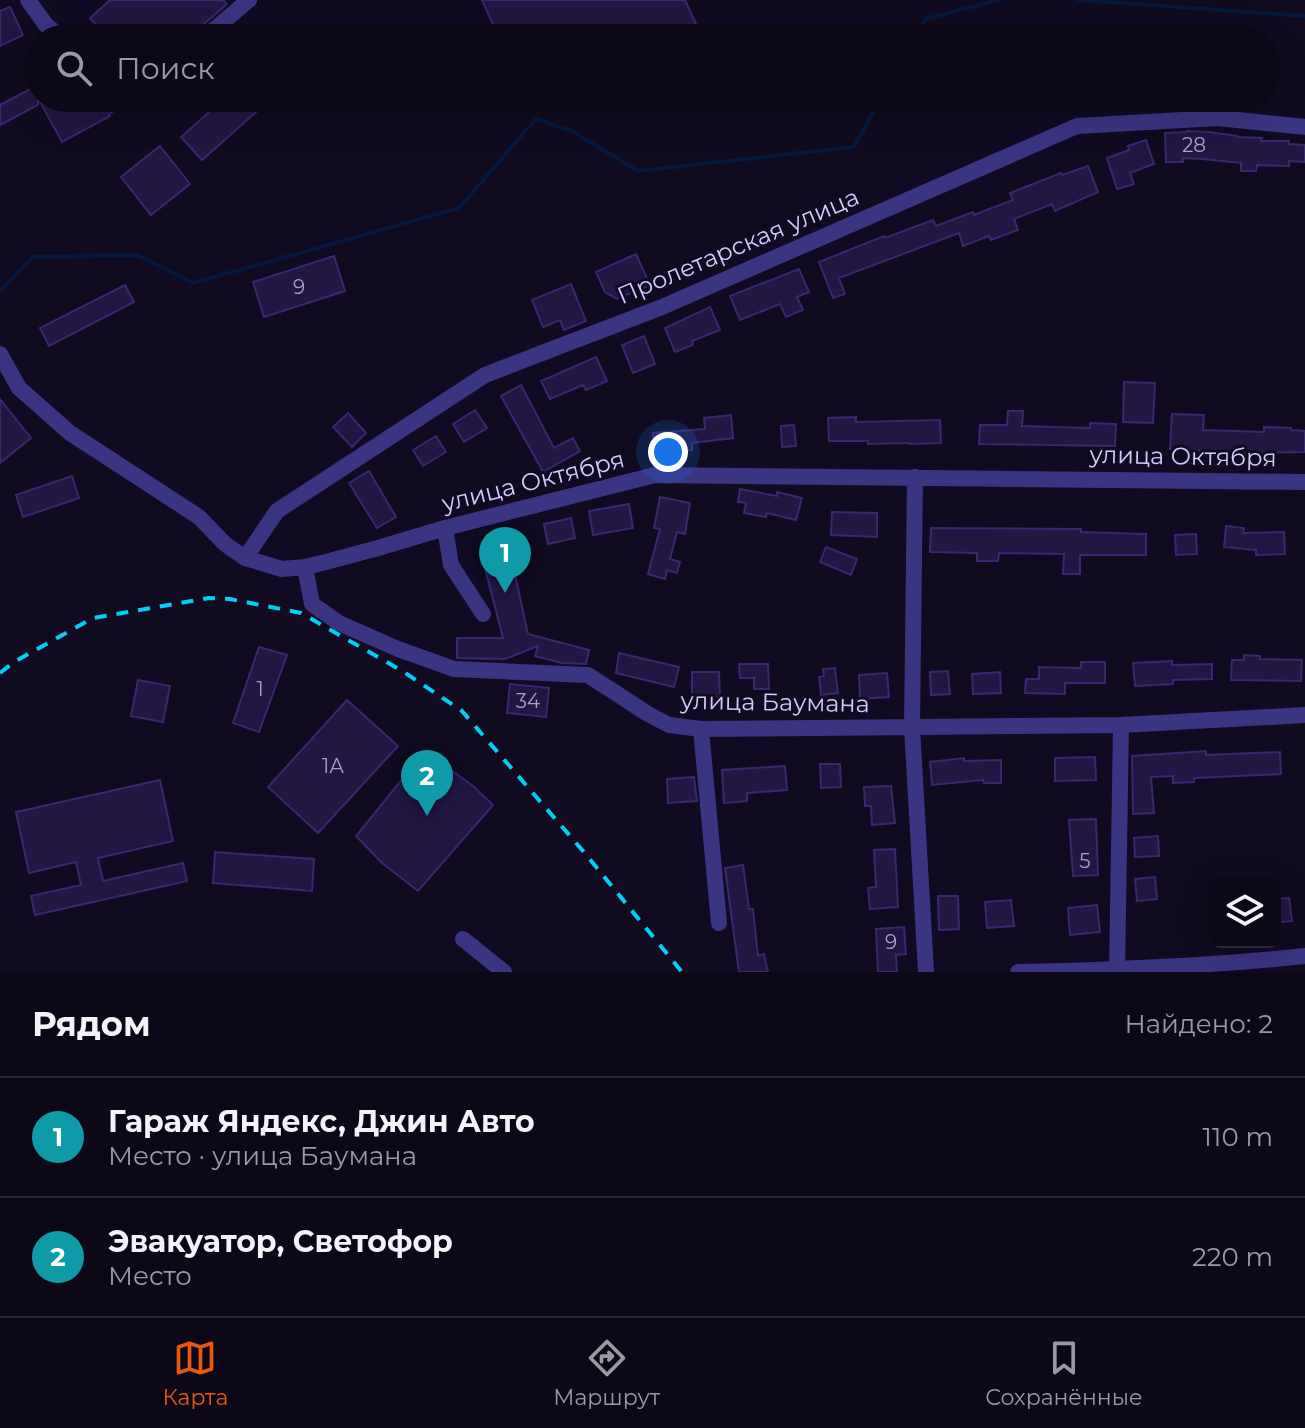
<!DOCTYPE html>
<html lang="ru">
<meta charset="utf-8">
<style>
:root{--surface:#0c0818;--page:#1a1625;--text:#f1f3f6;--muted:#9a9aa2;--line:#2c2937;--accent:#ea580c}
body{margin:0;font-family:Montserrat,sans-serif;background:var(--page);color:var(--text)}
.controls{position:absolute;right:24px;bottom:24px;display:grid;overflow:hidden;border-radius:12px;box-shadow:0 8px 32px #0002}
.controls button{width:72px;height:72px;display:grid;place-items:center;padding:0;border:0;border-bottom:2px solid var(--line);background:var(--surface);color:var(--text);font:40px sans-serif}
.you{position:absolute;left:668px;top:452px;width:28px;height:28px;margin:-20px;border:6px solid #fff;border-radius:50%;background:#1a73e8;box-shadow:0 0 0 12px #1a73e833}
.badge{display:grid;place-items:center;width:52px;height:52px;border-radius:50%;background:var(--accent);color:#fff;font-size:26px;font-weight:700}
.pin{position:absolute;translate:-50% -66px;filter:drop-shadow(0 2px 4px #0008)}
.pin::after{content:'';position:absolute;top:42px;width:28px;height:24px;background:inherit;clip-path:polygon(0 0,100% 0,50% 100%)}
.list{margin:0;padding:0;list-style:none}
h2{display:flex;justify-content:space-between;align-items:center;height:104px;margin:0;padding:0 32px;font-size:34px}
h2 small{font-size:26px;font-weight:400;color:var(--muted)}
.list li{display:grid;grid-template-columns:52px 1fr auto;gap:24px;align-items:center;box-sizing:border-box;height:120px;padding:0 32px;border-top:2px solid var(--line)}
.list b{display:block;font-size:30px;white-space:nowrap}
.list p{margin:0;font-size:26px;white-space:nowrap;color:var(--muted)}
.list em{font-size:26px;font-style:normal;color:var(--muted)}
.icon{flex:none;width:44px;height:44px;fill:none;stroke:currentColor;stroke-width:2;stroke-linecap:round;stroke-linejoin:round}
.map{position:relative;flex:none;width:1305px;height:972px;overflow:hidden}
.search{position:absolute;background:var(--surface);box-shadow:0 8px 32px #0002;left:24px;right:24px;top:24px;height:88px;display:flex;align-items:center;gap:20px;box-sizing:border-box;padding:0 28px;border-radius:44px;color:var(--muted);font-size:30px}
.sheet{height:344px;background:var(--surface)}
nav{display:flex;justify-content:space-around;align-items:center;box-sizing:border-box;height:112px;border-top:2px solid var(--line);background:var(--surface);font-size:22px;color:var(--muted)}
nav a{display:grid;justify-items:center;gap:4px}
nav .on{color:var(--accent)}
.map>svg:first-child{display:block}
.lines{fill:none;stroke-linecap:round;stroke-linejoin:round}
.stream{stroke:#06183e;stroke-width:4}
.building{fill:#221742;stroke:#39276f;stroke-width:2}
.minor{stroke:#3b3481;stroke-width:16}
.rail{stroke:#00d0f5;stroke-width:4;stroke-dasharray:12 10;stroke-linecap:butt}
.labels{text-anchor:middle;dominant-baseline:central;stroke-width:6;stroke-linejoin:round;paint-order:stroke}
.number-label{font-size:20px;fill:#a79dd0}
.street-label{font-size:24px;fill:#d3caff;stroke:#100b20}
</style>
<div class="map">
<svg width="1305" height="972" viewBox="0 0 1305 972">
<rect width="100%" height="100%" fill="#100b20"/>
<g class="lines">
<path class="stream" d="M1079 0 1305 16
M915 38 925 19 998 0
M0 291 33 257 137 255 193 283 459 208 536 119 572 131 638 171 854 147 881 98"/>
</g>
<path class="building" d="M110 0H223L227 4 197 30 192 38H108L90 18Z
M482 0H685L696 24 666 38H499Z
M10 7 23 35 0 46V11Z
M307 25 319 38H293Z
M38 85V105L0 125V105Z
M38 98H135L109 114 110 116 62 142Z
M225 98H272L202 160 181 137Z
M1187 131 1209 132 1238 136V137L1262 138 1261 141H1289V144L1305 145V162L1289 161V166L1257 165 1256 171H1241V163L1202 159 1183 158V162H1166L1165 133 1187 132Z
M1146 140 1154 164 1130 173 1134 184 1117 189 1107 158 1129 150 1128 146Z
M160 146 190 184 151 215 121 177Z
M1088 166 1098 192 1055 211 1052 204 1014 219 1018 230 991 240 989 236 963 246 959 233 839 278 845 294 833 298 819 262 884 236 885 238 933 220 936 226 973 212 974 215 1013 200 1010 193 1061 173 1062 175Z
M636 254 650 285 617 299 605 292 596 272Z
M334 256 345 291 264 317 253 282Z
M799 269 809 292 797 297 803 310 786 317 780 304 740 320 730 296Z
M571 284 586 321 564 330 560 320 543 327 532 300Z
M125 285 134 302 49 346 40 328Z
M710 307 720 330 692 341 693 345 675 352 665 328Z
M644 336 655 364 633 373 622 345Z
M596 357 607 381 586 390 583 385 550 399 541 381Z
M1124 382 1155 383 1153 423 1123 422Z
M521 385 554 448 573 438 580 451 543 472 501 396Z
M0 399 31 438 0 463Z
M475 410 487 428 464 442 453 424Z
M1008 411H1023L1022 426 1090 428V423L1116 424 1115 446 979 444 980 425H1007Z
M348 413 366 433 352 447 333 427Z
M1172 414 1204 415 1203 430 1264 432V427L1291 428V430L1305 431V452L1245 453 1170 449Z
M731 415 733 438 692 443V450L655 453 653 433 705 429 704 418Z
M856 417V422L940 420 941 443 910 444V443L868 444V441H829L828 418Z
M794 425 796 446 782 447 781 426Z
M436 436 446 452 423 466 413 450Z
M369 471 396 517 377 528 349 483Z
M72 476 79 498 23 517 16 495Z
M740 489 777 496V492L802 498 796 520 767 513 766 517 744 513 746 503 738 502Z
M660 497 690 503 685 534 677 532 670 559 680 562 677 573 667 570 665 579 648 574 660 529 654 528Z
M629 504 633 528 593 535 589 511Z
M832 512 877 513V537L831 535Z
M571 518 575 538 548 544 544 524Z
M1226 526 1244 528 1243 533 1284 532 1285 554 1256 555V550L1224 547Z
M931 528 1081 529V532L1146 534V555H1080V574H1063L1064 554 999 553 998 561H977V553L930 552Z
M1196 534 1197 554 1176 555 1175 535Z
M508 543 528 634 589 650 586 664 562 663 535 656 538 646 505 659 457 658V638H503L480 549Z
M826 547 857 559 851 575 820 562Z
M259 647 287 655 259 732 233 723Z
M619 653 679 667 674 687 616 673Z
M1244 655 1260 656V659L1302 660 1301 681 1231 680 1232 660H1244Z
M1172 661V665L1212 664V679L1173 680V684L1135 686 1133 663Z
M1081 662H1105V683H1065V694L1025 693 1026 679H1039V667L1081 668Z
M739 664H768L769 689H754V678H740Z
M835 668 838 693 821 695 819 677 824 676 823 669Z
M948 671 950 694 931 695 930 672Z
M692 672H719L720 697 692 698Z
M1000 672 1001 693 973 694 972 674Z
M887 673 889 697 860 699 859 675Z
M138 680 170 686 163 722 131 716Z
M510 684 549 688 546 717 507 713Z
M347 700 398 746 318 833 268 787Z
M425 751 473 786 493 805 418 891 382 863 356 836Z
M1206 751V755L1280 752 1281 774 1194 778V782L1173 783V776L1151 777 1154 813 1133 814 1132 756Z
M1095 757 1096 780 1055 781V758Z
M964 758V761L1001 760V783H984L983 780 932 785 930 762Z
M820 764H840L841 787 821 788Z
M785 766 787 790 747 793V801L724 803 722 770Z
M694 777 697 801 668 803 667 779Z
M160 780 173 841 98 858 103 881 183 863 187 881 35 915 31 896 81 885 76 862 29 873 16 812Z
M891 786 895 823 872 825 871 806H865L864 787Z
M1096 819 1098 875 1073 876 1069 820Z
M1158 836 1159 856 1135 857 1134 838Z
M895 849 898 907 870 909 868 888 876 887 874 850Z
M215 852 314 859 312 891 213 883Z
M743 865 749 909H753L758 956 764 954 768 972H739L738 965 725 868Z
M1155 877 1157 899 1137 901 1135 879Z
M938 896H958L959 929 939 930Z
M1289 898 1292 921 1275 923V899Z
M1011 900 1014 926 987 928 985 902Z
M1097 905 1100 932 1070 935 1068 908Z
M904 927 906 954 896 955 897 972H878L876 929Z"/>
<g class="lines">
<path class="minor" d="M28 0 46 25 62 38
M204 38 249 0
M0 354 19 388 70 433 199 517 225 544 245 558 282 569 305 567 326 562 378 548 445 528 655 475 1305 482
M915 477 912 727 926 972
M445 528 451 565 483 614
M245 558 277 511 485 375 662 307 1077 126 1218 118 1305 127
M305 567 312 604 339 623 398 649 454 669 588 675 648 714 669 725 701 729 1121 725 1305 715
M701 729 719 923
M463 939 504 972
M1018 972C1114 970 1210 966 1305 956
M1117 972 1121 725"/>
<path class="rail" d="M0 673 14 662 93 618 209 598 230 599 301 613 404 672 462 711 583 851 682 972"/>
</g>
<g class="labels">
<g class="number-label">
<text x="1194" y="145">28</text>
<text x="299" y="287">9</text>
<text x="260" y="689">1</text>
<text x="528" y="701">34</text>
<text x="333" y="766">1А</text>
<text x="1085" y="861">5</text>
<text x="891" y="942">9</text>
</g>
<g class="street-label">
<text transform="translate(738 246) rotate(-23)">Пролетарская улица</text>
<text transform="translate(1183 456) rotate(1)">улица Октября</text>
<text transform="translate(533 481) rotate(-14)">улица Октября</text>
<text transform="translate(775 702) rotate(1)">улица Баумана</text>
</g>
</g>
</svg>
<div class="controls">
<button><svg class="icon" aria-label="layers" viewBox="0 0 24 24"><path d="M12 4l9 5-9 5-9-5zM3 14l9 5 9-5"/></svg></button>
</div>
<div class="you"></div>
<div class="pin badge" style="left:505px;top:593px;background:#0f9aa8">1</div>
<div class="pin badge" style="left:427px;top:816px;background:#0f9aa8">2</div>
<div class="search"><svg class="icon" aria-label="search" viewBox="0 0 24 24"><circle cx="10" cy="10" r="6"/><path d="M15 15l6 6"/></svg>Поиск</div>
</div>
<section class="sheet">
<h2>Рядом<small>Найдено: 2</small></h2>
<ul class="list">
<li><span class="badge" style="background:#0f9aa8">1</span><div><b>Гараж Яндекс, Джин Авто</b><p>Место · улица Баумана</p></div><em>110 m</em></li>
<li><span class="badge" style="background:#0f9aa8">2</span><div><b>Эвакуатор, Светофор</b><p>Место</p></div><em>220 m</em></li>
</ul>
</section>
<nav>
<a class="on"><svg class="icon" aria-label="map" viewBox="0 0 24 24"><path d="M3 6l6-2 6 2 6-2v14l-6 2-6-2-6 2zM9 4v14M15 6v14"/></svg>Карта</a>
<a><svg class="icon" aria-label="directions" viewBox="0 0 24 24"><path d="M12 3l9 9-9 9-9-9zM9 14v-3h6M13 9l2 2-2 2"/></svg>Маршрут</a>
<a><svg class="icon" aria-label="saved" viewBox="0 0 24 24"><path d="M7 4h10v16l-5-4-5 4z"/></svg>Сохранённые</a>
</nav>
